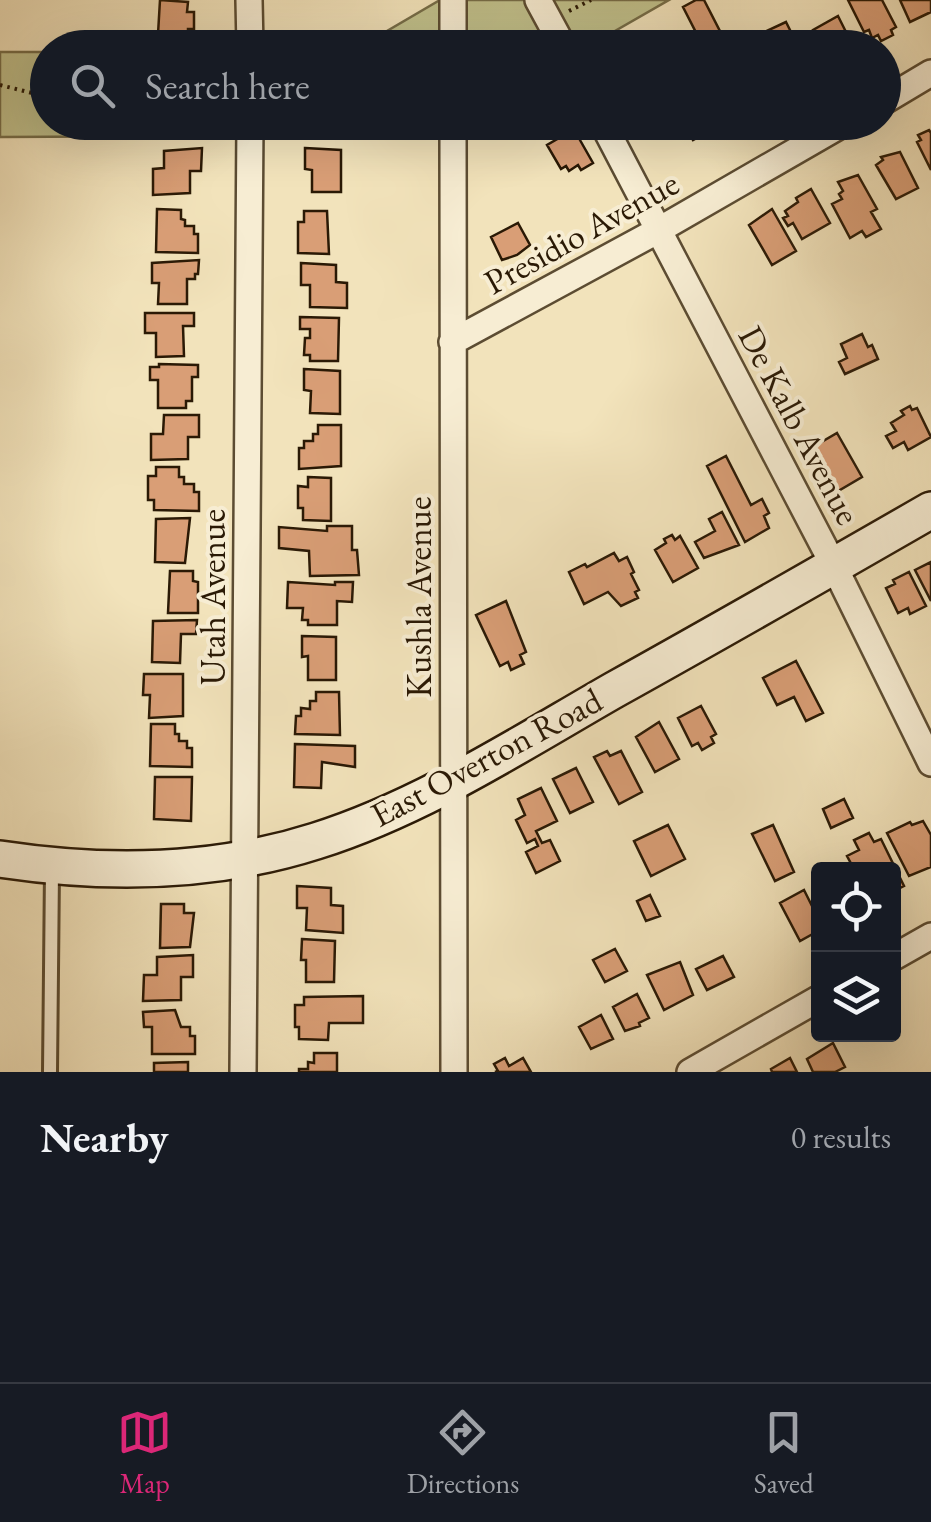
<!DOCTYPE html>
<style>
:root{--surface:#171b24;--page:#242831;--text:#f1f3f6;--muted:#9ea1a6;--line:#363941;--accent:#db2777}
body{margin:0;font-family:"EB Garamond",serif;background:var(--page);color:var(--text)}
.controls{position:absolute;right:30px;bottom:30px;display:grid;overflow:hidden;border-radius:10px;box-shadow:0 10px 40px #0002}
.controls button{width:90px;height:90px;display:grid;place-items:center;padding:0;border:0;border-bottom:2px solid var(--line);background:var(--surface);color:var(--text);font:50px sans-serif}
.list{margin:0;padding:0;list-style:none}
h2{display:flex;justify-content:space-between;align-items:center;height:130px;margin:0;padding:0 40px;font-size:42px}
h2 small{font-size:32px;font-weight:400;color:var(--muted)}
.icon{flex:none;width:55px;height:55px;fill:none;stroke:currentColor;stroke-width:2;stroke-linecap:round;stroke-linejoin:round}
.map{position:relative;flex:none;width:931px;height:1072px;overflow:hidden}
.search{position:absolute;background:var(--surface);box-shadow:0 10px 40px #0002;left:30px;right:30px;top:30px;height:110px;display:flex;align-items:center;gap:25px;box-sizing:border-box;padding:0 35px;border-radius:55px;color:var(--muted);font-size:38px}
.sheet{height:310px;background:var(--surface)}
nav{display:flex;justify-content:space-around;align-items:center;box-sizing:border-box;height:140px;border-top:2px solid var(--line);background:var(--surface);font-size:28px;color:var(--muted)}
nav a{display:grid;justify-items:center;gap:5px}
nav .on{color:var(--accent)}
.map>svg:first-child{display:block}
.green{fill:#c1c18c;stroke:#766d48;stroke-width:2.5}
.building{fill:#d99e76;stroke:#2a1905;stroke-width:2.5}
.lines{fill:none;stroke-linecap:round;stroke-linejoin:round}
.lane-casing{stroke:#5c4c32;stroke-width:18}
.street-casing{stroke:#5c4c32;stroke-width:30}
.secondary-casing{stroke:#2a1905;stroke-width:40}
.path{stroke:#2a1905;stroke-width:4;stroke-dasharray:2.5 5;stroke-linecap:butt}
.lane{stroke:#f7edd3;stroke-width:12}
.street{stroke:#f7edd3;stroke-width:25}
.secondary{stroke:#f7edd3;stroke-width:35}
.labels{text-anchor:middle;dominant-baseline:central;stroke-width:8;stroke-linejoin:round;paint-order:stroke}
.street-label{font-size:35px;fill:#2a1905;stroke:#f7edd3}
</style>
<div class="map">
<svg width="931" height="1072" viewBox="0 0 931 1072">
<rect width="100%" height="100%" fill="#f2e3bb"/>
<filter id="stains"><feTurbulence type="fractalNoise" baseFrequency=".002" numOctaves="4"/><feColorMatrix values="0 0 0 0 .2 0 0 0 0 .09 0 0 0 0 .02 0 0 0 .5 -.17"/></filter>
<radialGradient id="worn" r=".72"><stop offset=".6" stop-color="#630" stop-opacity="0"/><stop offset="1" stop-color="#630" stop-opacity=".3"/></radialGradient>
<path class="green" d="M440 0H669L587 47 358 48Z
M0 52H47L48 122 457 123 435 135 0 137Z"/>
<path class="building" d="M160 0 188 2 187 12H194V29H188V34H158Z
M696 0H704L724 39 715 46 704 48 683 7Z
M848 0H882L896 27 891 30 893 35 881 41 878 35 872 38 869 30 864 32Z
M900 0H931V12L910 22Z
M838 16 853 46 822 48 813 30Z
M786 22 799 48H765L758 35Z
M683 122H709L713 129 693 140Z
M572 126 593 163 581 170 578 165 569 171 566 166 561 169 547 145 559 138 556 132Z
M929 130 931 133V170L917 142 921 140 918 135Z
M202 148 201 171H190V193L153 195V169L164 168V151Z
M305 148 341 150V192H312V170L305 169Z
M900 152 918 188 896 199 876 165 883 160 881 157Z
M858 175 877 209 871 212 881 229 866 237 862 231 850 238 832 204 842 199 839 194 843 191 838 182Z
M811 189 830 223 802 239 793 223 788 226 783 218 788 216 785 211 798 202 796 198Z
M157 209 181 210V219L185 220V226H194V234H198V253L156 252Z
M772 209 796 251 772 265 749 225Z
M304 211H327L329 254 298 253V222H304Z
M518 223 530 245 517 255 502 260 491 237Z
M199 260 198 274H195V279H187V304H158L159 283H152V263Z
M301 263 336 265V282L347 283V308L310 307V285H301Z
M145 313H194V326H183L184 356 156 357V333H145Z
M300 317 339 318 338 361H310V355H304L305 338H310V329H300Z
M862 334 868 347 872 345 878 359 845 374 839 362 847 358 841 344Z
M159 364 198 365V377H192V401H186V408H158V380H150V367H159Z
M304 369 340 371V414L310 413 311 391 304 390Z
M910 406 912 410 917 408 931 437 908 450 904 442 893 448 886 436 896 431 891 423 904 415 901 411Z
M164 415H199V437H188V459L151 460V434H163Z
M318 425H341V466L299 469V448H304V441H313V434H318Z
M837 433 862 477 828 497 814 471 823 465 813 447Z
M726 456 751 505 762 499 769 513 764 516 769 528 745 542 707 466Z
M156 467H179V477H184V484H194V492H199V511L154 510V500H148V476H156Z
M308 477 331 478V521L303 520V508H298V486L308 487Z
M722 512 739 545 704 558 695 542 715 531 709 519Z
M190 518 185 563 155 562 156 519Z
M327 526H352V550H357L359 575 310 576 309 551 279 548V527L327 531Z
M672 535 675 540 680 536 698 568 673 582 655 550 666 543 664 539Z
M614 553 619 561 627 557 634 572 631 574 639 590 635 592 638 598 621 606 608 592 584 604 569 572 585 564 587 567Z
M931 562V601L915 570Z
M170 571H193V581L198 582V613H168Z
M909 572 926 606 910 614 908 608 898 613 886 588 895 584 893 580Z
M288 582 335 585V582H353L352 602 337 601V625H308V620H302L303 608H287Z
M506 601 526 652 520 655 524 664 511 670 508 662 500 666 476 615Z
M197 620 196 634H181L180 663 152 662 153 621Z
M302 636 336 637V680H308V656L302 657Z
M796 661 823 713 806 721 794 697 777 705 763 678Z
M144 674H183V716L149 718 150 695H143Z
M316 692H339L340 735 295 734 296 716H301V708L310 709V701H316Z
M701 706 716 734 711 737 714 743 702 750 698 743 692 746 678 718Z
M659 722 679 759 655 772 636 737Z
M151 724H175V734H179V741H187V748H192V767L150 766Z
M295 744 355 746V767L322 762 321 788 294 787Z
M607 751 610 756 621 751 642 792 619 804 594 757Z
M576 768 593 802 570 813 553 779Z
M155 777H192L191 821 154 819Z
M541 788 557 821 536 831 542 843 550 840 560 861 536 873 526 852 538 846 535 839 527 843 516 820 525 815 518 799Z
M844 799 853 818 831 828 823 809Z
M923 821 931 835V867L909 876 887 833 910 822 912 825Z
M668 825 685 859 651 876 634 841Z
M773 825 794 872 775 881 752 834Z
M869 833 874 842 881 839 904 886 894 891V869H854L847 856 859 850 854 840Z
M297 886 331 888V905L343 906V933L306 930 307 908H297Z
M804 890 818 918V931L800 941 780 903Z
M650 895 660 916 646 921 637 901Z
M161 904H184V913H194L190 947 160 948Z
M302 939 335 941 334 982H306V960H301Z
M615 949 627 971 605 982 593 960Z
M193 955V977H181V1000L143 1001 144 975H157V957Z
M723 956 734 977 707 990 696 969Z
M680 962 693 995 664 1010 647 975Z
M637 994 649 1018 639 1023 640 1026 625 1031 613 1007Z
M363 996V1023H329L328 1040 299 1039V1027H295V1005H304V997Z
M175 1010 181 1027H190V1036H195V1054H152V1027H144L143 1012Z
M601 1015 613 1039 591 1049 579 1027Z
M833 1043 845 1067 835 1072H813L807 1059Z
M314 1053H337V1072H299V1069H308V1062L314 1063Z
M505 1058 509 1066 523 1058 531 1072H495L498 1071 494 1064Z
M790 1058 797 1072H772L771 1069Z
M188 1062V1072H154V1063Z"/>
<g class="lines">
<g class="lane-casing">
<path id="lane" d="M50 1072 52 870"/>
</g>
<g class="street-casing">
<path id="street" d="M249 0 250 48
M538 0 564 48
M453 48V0
M884 101 931 73
M453 122 454 1072
M602 122 834 566 931 763
M452 342 657 231 846 122
M894 957 931 936
M243 1072 250 122
M690 1072 818 999"/>
</g>
<g class="secondary-casing">
<path id="secondary" d="M0 859C106 875 213 874 316 841 421 808 518 745 614 690 720 631 825 571 931 510"/>
</g>
<path class="path" d="M569 11 591 0
M476 43 502 40 529 32
M401 48 431 43
M0 85 48 97"/>
<use href="#lane" class="lane"/>
<use href="#street" class="street"/>
<use href="#secondary" class="secondary"/>
</g>
<g class="labels">
<g class="street-label">
<text transform="translate(581 232) rotate(-29)">Presidio Avenue</text>
<text transform="translate(800 425) rotate(62)">De Kalb Avenue</text>
<text transform="translate(212 597) rotate(-90)">Utah Avenue</text>
<text transform="translate(418 597) rotate(-90)">Kushla Avenue</text>
<text transform="translate(486 757) rotate(-28)">East Overton Road</text>
</g>
</g>
<rect width="100%" height="100%" filter="url(#stains)"/>
<rect width="100%" height="100%" fill="url(#worn)"/>
</svg>
<div class="controls">
<button><svg class="icon" aria-label="locate" viewBox="0 0 24 24"><circle cx="12" cy="12" r="6"/><path d="M12 2v4M12 18v4M2 12h4M18 12h4"/></svg></button>
<button><svg class="icon" aria-label="layers" viewBox="0 0 24 24"><path d="M12 4l9 5-9 5-9-5zM3 14l9 5 9-5"/></svg></button>
</div>
<div class="search"><svg class="icon" aria-label="search" viewBox="0 0 24 24"><circle cx="10" cy="10" r="6"/><path d="M15 15l6 6"/></svg>Search here</div>
</div>
<section class="sheet">
<h2>Nearby<small>0 results</small></h2>
<ul class="list">
</ul>
</section>
<nav>
<a class="on"><svg class="icon" aria-label="map" viewBox="0 0 24 24"><path d="M3 6l6-2 6 2 6-2v14l-6 2-6-2-6 2zM9 4v14M15 6v14"/></svg>Map</a>
<a><svg class="icon" aria-label="directions" viewBox="0 0 24 24"><path d="M12 3l9 9-9 9-9-9zM9 14v-3h6M13 9l2 2-2 2"/></svg>Directions</a>
<a><svg class="icon" aria-label="saved" viewBox="0 0 24 24"><path d="M7 4h10v16l-5-4-5 4z"/></svg>Saved</a>
</nav>
